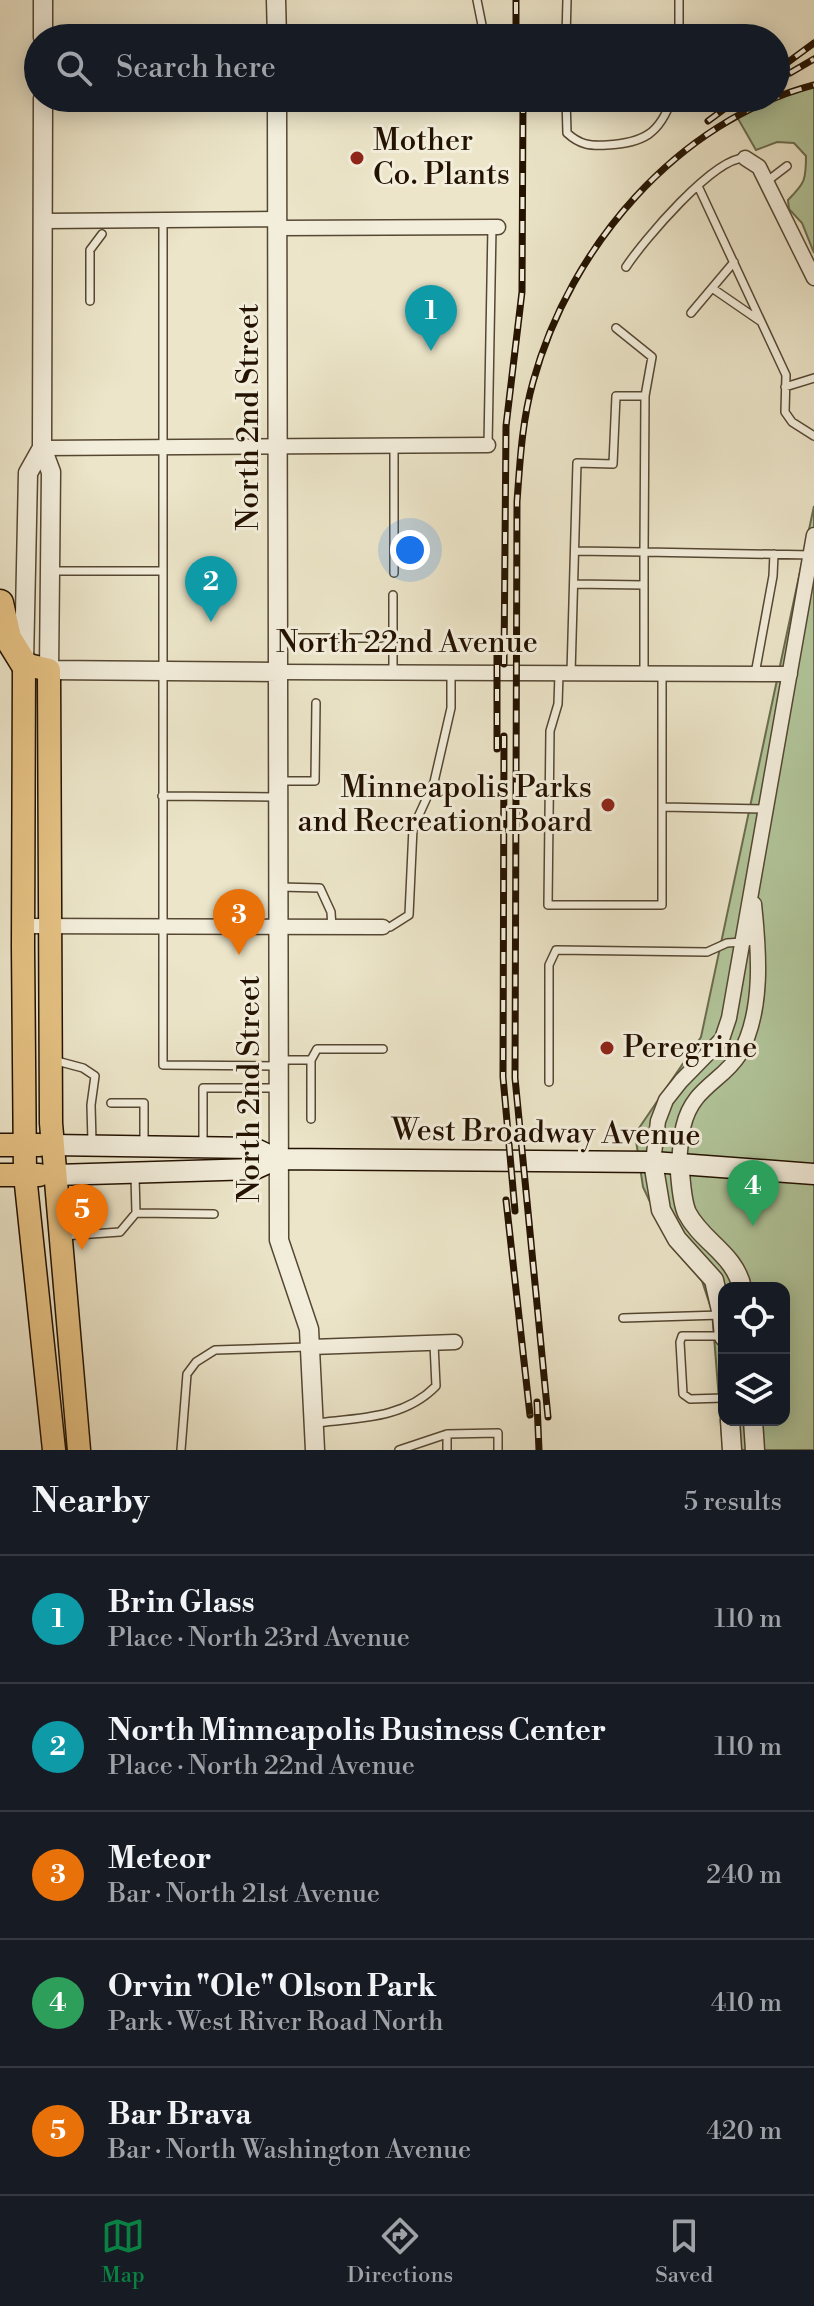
<!DOCTYPE html>
<meta charset="utf-8">
<style>
:root{--surface:#171b24;--page:#242831;--text:#f1f3f6;--muted:#9ea1a6;--line:#363941;--accent:#0b8043}
body{margin:0;font-family:"Libre Bodoni",serif;background:var(--page);color:var(--text)}
.controls{position:absolute;right:24px;bottom:24px;display:grid;overflow:hidden;border-radius:16px;box-shadow:0 4px 20px #0003}
.controls button{width:72px;height:72px;display:grid;place-items:center;padding:0;border:0;border-bottom:2px solid var(--line);background:var(--surface);color:var(--text);font:40px sans-serif}
.you{position:absolute;left:410px;top:550px;width:28px;height:28px;margin:-20px;border:6px solid #fff;border-radius:50%;background:#1a73e8;box-shadow:0 0 0 12px #1a73e833}
.badge{display:grid;place-items:center;width:52px;height:52px;border-radius:50%;background:var(--accent);color:#fff;font-size:26px;font-weight:700}
.pin{position:absolute;translate:-50% -66px;filter:drop-shadow(0 2px 4px #0008)}
.pin::after{content:'';position:absolute;top:42px;width:28px;height:24px;background:inherit;clip-path:polygon(0 0,100% 0,50% 100%)}
.list{margin:0;padding:0;list-style:none}
h2{display:flex;justify-content:space-between;align-items:center;height:104px;margin:0;padding:0 32px;font-size:34px}
h2 small{font-size:26px;font-weight:400;color:var(--muted)}
.list li{display:grid;grid-template-columns:52px 1fr auto;gap:24px;align-items:center;box-sizing:border-box;height:128px;padding:0 32px;border-top:2px solid var(--line)}
.list b{display:block;font-size:30px;white-space:nowrap}
.list p{margin:0;font-size:26px;white-space:nowrap;color:var(--muted)}
.list em{font-size:26px;font-style:normal;color:var(--muted)}
.icon{flex:none;width:44px;height:44px;fill:none;stroke:currentColor;stroke-width:2;stroke-linecap:round;stroke-linejoin:round}
.map{position:relative;flex:none;width:814px;height:1450px;overflow:hidden}
.search{position:absolute;background:var(--surface);box-shadow:0 4px 20px #0003;left:24px;right:24px;top:24px;height:88px;display:flex;align-items:center;gap:20px;box-sizing:border-box;padding:0 28px;border-radius:44px;color:var(--muted);font-size:30px}
.sheet{height:744px;background:var(--surface)}
nav{display:flex;justify-content:space-around;align-items:center;box-sizing:border-box;height:112px;border-top:2px solid var(--line);background:var(--surface);font-size:22px;color:var(--muted)}
nav a{display:grid;justify-items:center;gap:4px}
nav .on{color:var(--accent)}
.map>svg:first-child{display:block}
.green{fill:#b2c69b;stroke:#6a6c4e;stroke-width:2;fill-rule:evenodd}
.lines{fill:none;stroke-linecap:round;stroke-linejoin:round}
.service-casing{stroke:#554732;stroke-width:10}
.minor-casing{stroke:#554732;stroke-width:17}
.tertiary-casing{stroke:#554732;stroke-width:21}
.secondary-casing{stroke:#231200;stroke-width:23}
.primary-casing{stroke:#231200;stroke-width:25}
.motorway-casing{stroke:#231200;stroke-width:29}
.service{stroke:#f3eedc;stroke-width:7}
.minor{stroke:#f3eedc;stroke-width:14}
.tertiary{stroke:#f3eedc;stroke-width:18}
.secondary{stroke:#f3eedc;stroke-width:20}
.primary{stroke:#e6c284;stroke-width:22}
.motorway{stroke:#e6c284;stroke-width:26}
.rail-casing{stroke:#231200;stroke-width:7}
.rail{stroke:#f3eedc;stroke-width:4;stroke-dasharray:12;stroke-linecap:butt}
.poi-dot{fill:#8f2418;stroke:#f3eedc;stroke-width:3}
.labels{text-anchor:middle;dominant-baseline:central;stroke-width:6;stroke-linejoin:round;paint-order:stroke}
.poi-label{font-size:30px;fill:#231200;stroke:#f3eedc;text-anchor:start}
.street-label{font-size:30px;fill:#231200;stroke:#f3eedc}
</style>
<div class="map">
<svg width="814" height="1450" viewBox="0 0 814 1450">
<rect width="100%" height="100%" fill="#ece5c9"/>
<filter id="stains"><feTurbulence type="fractalNoise" baseFrequency=".0025" numOctaves="4"/><feColorMatrix values="0 0 0 0 .2 0 0 0 0 .09 0 0 0 0 .02 0 0 0 .5 -.17"/></filter>
<radialGradient id="worn" r=".72"><stop offset=".6" stop-color="#630" stop-opacity="0"/><stop offset="1" stop-color="#630" stop-opacity=".3"/></radialGradient>
<path class="green" d="M814 85V253L802 223 789 209 788 200C805 183 806 180 806 156L794 143 777 142 756 150 737 117 787 93Z
M814 506V1450H723L712 1311 702 1281 670 1245 643 1187 635 1134 701 1037ZM724 1288H784V1420H724Z"/>
<g class="lines">
<g class="service-casing">
<path id="service" d="M477 0 484 35
M679 0V38
M566 38 567 0
M566 98 567 133C580 145 590 146 607 145 643 143 660 134 672 98
M766 182 787 166
M698 186 786 375 785 412 792 422 814 436
M163 220V1065L276 1066
M626 267C643 241 714 157 745 158
M712 288 760 321
M90 301V250L102 234
M691 313 734 262
M616 328 652 357 645 396 644 552 811 555
M785 387 814 378
M394 445V573
M488 445 492 227
M575 551 644 552V672
M51 571H163
M574 584 644 585
M393 595V672
M278 638H381
M571 673 577 463 613 464 616 396H645
M559 674 558 704 550 731 548 905H662V673
M755 674 773 576 774 554
M280 781H315L316 703
M162 796 275 797
M662 807 767 809
M280 887 320 888 331 912 332 928
M383 927H390L409 915 413 828 434 782 451 708V673
M53 1060 83 1068 95 1076 91 1105 92 1142
M279 1060H311V1119
M311 1060 317 1049H383
M549 1082V965L556 950 707 952 727 943 758 941
M111 1103H144V1143
M203 1145V1088H277
M135 1176 136 1213 214 1214
M63 1236 120 1232 136 1213
M623 1318 721 1315
M722 1336H682L680 1342 683 1394 690 1399 724 1398
M316 1423C358 1418 404 1419 436 1386L434 1344
M447 1434 498 1433V1450
M181 1450 187 1374 196 1362 215 1350 307 1347
M399 1450 447 1434V1450"/>
</g>
<g class="minor-casing">
<path id="minor" d="M745 158 759 167 814 278
M44 221 278 219
M278 228 498 227
M42 448 488 445
M278 672 790 674
M23 926 383 927
M653 1162 658 1121 666 1100 681 1081 722 1039 729 1018 814 535
M679 1163C681 1141 681 1118 696 1099 708 1083 728 1073 739 1055 764 1012 759 951 754 904
M311 1347 455 1342"/>
</g>
<g class="tertiary-casing">
<path id="tertiary" d="M43 0V38
M276 0 277 38
M43 98 42 448 51 472 49 670 278 672
M277 98 279 1240 309 1329 315 1450
M24 662 28 473 42 448
M653 1162 661 1210 677 1239 714 1280 722 1315 724 1337
M679 1163C681 1178 681 1200 687 1213 702 1242 735 1254 742 1288
M730 1420 732 1450
M753 1420 755 1450"/>
</g>
<g class="secondary-casing">
<path id="secondary" d="M52 1145 254 1148 277 1159
M56 1175 255 1169 277 1159 653 1162 814 1174"/>
</g>
<g class="primary-casing">
<path id="primary" d="M0 1145H39
M0 1175H39
M54 1450 25 1175 23 947 24 664 49 670 51 1123 79 1450"/>
</g>
<g class="motorway-casing">
<path id="motorway" d="M0 603 8 638 24 664"/>
</g>
<use href="#service" class="service"/>
<use href="#minor" class="minor"/>
<use href="#tertiary" class="tertiary"/>
<use href="#secondary" class="secondary"/>
<use href="#primary" class="primary"/>
<use href="#motorway" class="motorway"/>
<g class="rail-casing">
<path id="rail" d="M516 38V0
M776 71 814 43
M790 73 814 59
M708 121 739 98
M504 664 506 426 522 292 523 98
M504 736 503 1077 515 1211
M497 749V653
M506 1200 530 1415
M537 1402 539 1450
M548 1417 515 1078 517 502C520 461 522 421 533 382 570 247 677 121 814 85"/>
</g>
<use href="#rail" class="rail"/>
</g>
<g class="poi-dot">
<circle cx="357" cy="158" r="8"/>
<circle cx="608" cy="805" r="8"/>
<circle cx="607" cy="1048" r="8"/>
</g>
<g class="labels">
<g class="poi-label">
<text x="373" y="141">Mother<tspan x="373" dy="34">Co. Plants</tspan></text>
<text x="592" y="788" text-anchor="end">Minneapolis Parks<tspan x="592" dy="34">and Recreation Board</tspan></text>
<text x="623" y="1048">Peregrine</text>
</g>
<g class="street-label">
<text transform="translate(249 417) rotate(-90)">North 2nd Street</text>
<text x="407" y="643">North 22nd Avenue</text>
<text transform="translate(250 1089) rotate(-90)">North 2nd Street</text>
<text transform="translate(546 1133) rotate(1)">West Broadway Avenue</text>
</g>
</g>
<rect width="100%" height="100%" filter="url(#stains)"/>
<rect width="100%" height="100%" fill="url(#worn)"/>
</svg>
<div class="controls">
<button><svg class="icon" aria-label="locate" viewBox="0 0 24 24"><circle cx="12" cy="12" r="6"/><path d="M12 2v4M12 18v4M2 12h4M18 12h4"/></svg></button>
<button><svg class="icon" aria-label="layers" viewBox="0 0 24 24"><path d="M12 4l9 5-9 5-9-5zM3 14l9 5 9-5"/></svg></button>
</div>
<div class="you"></div>
<div class="pin badge" style="left:431px;top:351px;background:#0f9aa8">1</div>
<div class="pin badge" style="left:211px;top:622px;background:#0f9aa8">2</div>
<div class="pin badge" style="left:239px;top:955px;background:#e8710a">3</div>
<div class="pin badge" style="left:753px;top:1226px;background:#2e9e5b">4</div>
<div class="pin badge" style="left:82px;top:1250px;background:#e8710a">5</div>
<div class="search"><svg class="icon" aria-label="search" viewBox="0 0 24 24"><circle cx="10" cy="10" r="6"/><path d="M15 15l6 6"/></svg>Search here</div>
</div>
<section class="sheet">
<h2>Nearby<small>5 results</small></h2>
<ul class="list">
<li><span class="badge" style="background:#0f9aa8">1</span><div><b>Brin Glass</b><p>Place · North 23rd Avenue</p></div><em>110 m</em></li>
<li><span class="badge" style="background:#0f9aa8">2</span><div><b>North Minneapolis Business Center</b><p>Place · North 22nd Avenue</p></div><em>110 m</em></li>
<li><span class="badge" style="background:#e8710a">3</span><div><b>Meteor</b><p>Bar · North 21st Avenue</p></div><em>240 m</em></li>
<li><span class="badge" style="background:#2e9e5b">4</span><div><b>Orvin &quot;Ole&quot; Olson Park</b><p>Park · West River Road North</p></div><em>410 m</em></li>
<li><span class="badge" style="background:#e8710a">5</span><div><b>Bar Brava</b><p>Bar · North Washington Avenue</p></div><em>420 m</em></li>
</ul>
</section>
<nav>
<a class="on"><svg class="icon" aria-label="map" viewBox="0 0 24 24"><path d="M3 6l6-2 6 2 6-2v14l-6 2-6-2-6 2zM9 4v14M15 6v14"/></svg>Map</a>
<a><svg class="icon" aria-label="directions" viewBox="0 0 24 24"><path d="M12 3l9 9-9 9-9-9zM9 14v-3h6M13 9l2 2-2 2"/></svg>Directions</a>
<a><svg class="icon" aria-label="saved" viewBox="0 0 24 24"><path d="M7 4h10v16l-5-4-5 4z"/></svg>Saved</a>
</nav>
